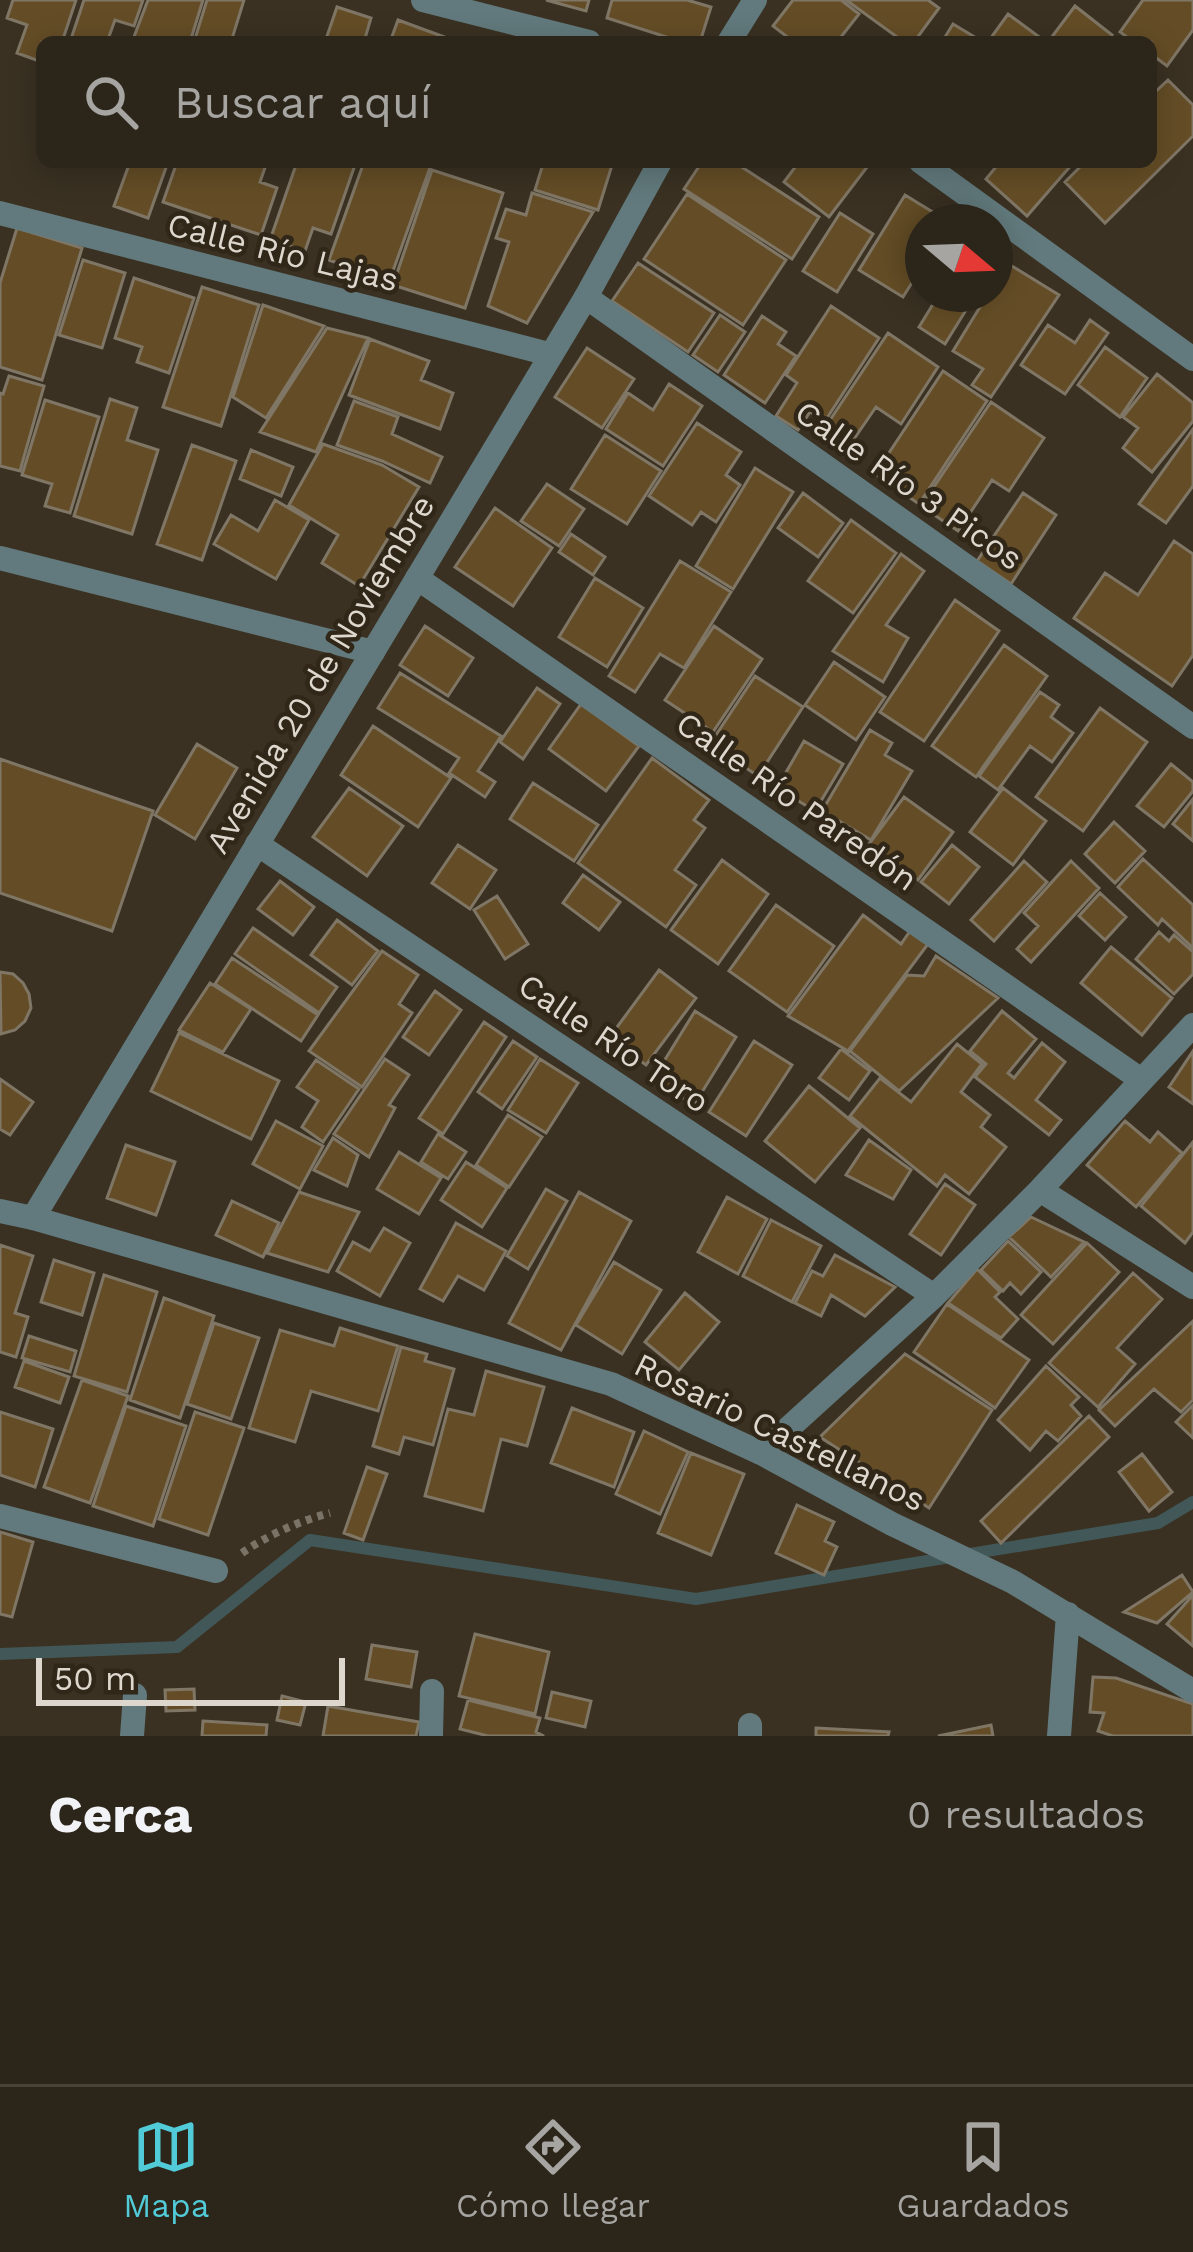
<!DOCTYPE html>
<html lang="es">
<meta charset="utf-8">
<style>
:root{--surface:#2c251a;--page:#383127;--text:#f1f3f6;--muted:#a6a5a2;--line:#484239;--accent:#52cbd8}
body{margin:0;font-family:"Work Sans",sans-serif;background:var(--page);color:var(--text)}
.compass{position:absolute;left:905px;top:204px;width:108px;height:108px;border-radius:50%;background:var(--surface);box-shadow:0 6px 30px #0003;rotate:109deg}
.scale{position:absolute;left:36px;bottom:30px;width:309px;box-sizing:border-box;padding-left:12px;border:6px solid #ddd7ce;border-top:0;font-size:33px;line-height:42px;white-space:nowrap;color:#ddd7ce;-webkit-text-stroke:9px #302718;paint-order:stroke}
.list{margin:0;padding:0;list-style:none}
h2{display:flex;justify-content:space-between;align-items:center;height:156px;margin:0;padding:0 48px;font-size:51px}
h2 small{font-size:39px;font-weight:400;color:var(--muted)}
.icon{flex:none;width:66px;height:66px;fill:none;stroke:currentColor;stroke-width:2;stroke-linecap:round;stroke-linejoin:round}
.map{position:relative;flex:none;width:1193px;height:1736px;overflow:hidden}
.search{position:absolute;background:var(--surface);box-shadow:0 6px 30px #0003;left:36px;right:36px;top:36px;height:132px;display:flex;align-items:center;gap:30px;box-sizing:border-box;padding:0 42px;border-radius:18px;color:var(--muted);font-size:45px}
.sheet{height:348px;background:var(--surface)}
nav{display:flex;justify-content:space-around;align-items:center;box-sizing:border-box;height:168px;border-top:3px solid var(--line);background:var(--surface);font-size:33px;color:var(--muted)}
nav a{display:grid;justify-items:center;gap:6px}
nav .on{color:var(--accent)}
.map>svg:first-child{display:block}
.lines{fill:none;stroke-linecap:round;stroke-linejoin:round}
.stream{stroke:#425757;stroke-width:12}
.building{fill:#644d26;stroke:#807665;stroke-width:3}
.path{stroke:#7a7366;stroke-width:8;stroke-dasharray:6 6;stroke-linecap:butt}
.minor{stroke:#627a7d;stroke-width:24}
.tertiary{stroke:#627a7d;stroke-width:24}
.labels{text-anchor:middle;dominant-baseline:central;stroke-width:9;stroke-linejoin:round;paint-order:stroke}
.street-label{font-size:33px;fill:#ddd7ce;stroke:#302718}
</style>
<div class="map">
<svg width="1193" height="1736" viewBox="0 0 1193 1736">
<rect width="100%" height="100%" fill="#3a3122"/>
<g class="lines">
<path class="stream" d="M0 1654 177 1647 310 1540 696 1599 1158 1523 1193 1502"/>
</g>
<path class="building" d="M13 0H76L62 42H42V62L17 53 27 25 7 18Z
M84 0H143L134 26 115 20 107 42H70Z
M148 0H203L190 42H132Z
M207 0H244L231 42H194Z
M546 0H589L586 11Z
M612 0H687L711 7 700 42H682L607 18Z
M793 0H841L859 14 837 42H794L773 26Z
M846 0H928L939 8 914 42H904Z
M1143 0H1193V30L1167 66 1151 54V42H1134L1120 32Z
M1075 6 1112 35 1105 42H1048Z
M337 7 371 18 364 42H325Z
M1008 14 1046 42H995L990 39Z
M398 20 458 42H390Z
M953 24 983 42H942Z
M1168 80 1193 105V136L1105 223 1065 182 1085 162H1151V96Z
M130 162H168L148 218 114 206Z
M177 162H267L260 182 277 188 261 235 163 202Z
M297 162H356L331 234 313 228 305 251 270 240Z
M364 162H432L389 282 329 260Z
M538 162H613L598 210 535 190 543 164Z
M702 162H734L819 217 792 259 684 189Z
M799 162H871L829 217 784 182Z
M1000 162H1074L1027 216 986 179Z
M432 170 503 193 465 308 393 285Z
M532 193 593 212 527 323 488 306 509 242 496 238 506 209 526 215Z
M687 194 786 260 743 325 644 259Z
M905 195 949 222H923V265L903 297 859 270Z
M840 213 873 234 837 292 803 271Z
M17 228 82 248 42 380 0 367V283Z
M83 260 125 273 102 348 59 335Z
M638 263 714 313 688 352 612 301Z
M1007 263 1059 295 991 397 972 385 983 369 953 351 988 294H995V282Z
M134 278 194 298 169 373 137 362 142 347 115 338Z
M202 287 259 305 221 426 163 407Z
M934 294H976L945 344 919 327 938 296Z
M263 305 324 326 266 418 233 397Z
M831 306 879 338 825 421 810 412 798 430 776 416 797 383 786 375Z
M720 315 745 332 718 372 693 355Z
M762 316 786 332 778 344 796 356 765 403 724 375Z
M1090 320 1108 333 1065 394 1021 365 1048 325 1075 343Z
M327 328 368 338 316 452 260 432Z
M888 333 938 367 901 424 876 407 843 455 818 438Z
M370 339 429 361 421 380 453 393 440 429 349 395Z
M1105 347 1147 378 1120 417 1078 385Z
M587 348 634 379 602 428 555 397Z
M943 371 987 401 919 504 875 474Z
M1157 374 1193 403V421L1152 472 1123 448 1138 428 1123 417Z
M9 376 44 386 20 471 0 466V393L3 394Z
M669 384 702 406 663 466 606 429 628 393 653 410Z
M110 399 137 408 127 440 158 450 132 534 74 516Z
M45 400 99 417 70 513 45 506 52 484 22 475Z
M354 401 398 417 392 434 442 457 430 483 382 461 337 445Z
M991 402 1044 438 1009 491 992 480 958 531 921 506Z
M697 423 741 452 726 475 740 485 716 522 701 512 692 525 649 496Z
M1193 429V486L1166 523 1139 504Z
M605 435 661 471 627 524 571 489Z
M323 444 382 465 419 487 359 586 322 563 338 535 289 505Z
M192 445 236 461 202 560 157 544Z
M251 450 293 467 281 496 240 479Z
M755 468 793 492 733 589 696 566Z
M547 484 584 509 559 546 521 521Z
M803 493 843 523 818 557 778 528Z
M1023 493 1056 515 1011 584 977 561Z
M275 500 309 520 276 579 214 544 231 515 258 531Z
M495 508 552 548 513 606 455 567Z
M851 520 896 553 853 613 808 581Z
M571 534 605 557 593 575 559 552Z
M1174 541 1193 554V655L1172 686 1074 618 1105 573 1138 595Z
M901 554 924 571 886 625 908 638 883 682 833 651Z
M680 561 731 592 684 668 660 654 635 692 609 676Z
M595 578 643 608 607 667 559 637Z
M955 600 999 631 924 741 880 712Z
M425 626 473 658 448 696 400 665Z
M714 626 762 659 713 732 665 700Z
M1004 645 1047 676 976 777 932 746Z
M834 662 885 697 856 740 805 705Z
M400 673 501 736 478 771 495 782 485 797 449 773 459 758 378 708Z
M755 676 803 707 758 776 710 744Z
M537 688 560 704 523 759 500 742Z
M1040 692 1059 705 1051 717 1073 733 1052 762 1030 746 998 790 979 776Z
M581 704 639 746 606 791 549 749Z
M1100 708 1147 742 1083 831 1036 797Z
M373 726 451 778 418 827 341 775Z
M870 730 892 743 885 755 912 771 871 840 822 811Z
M804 741 843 764 815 811 777 788Z
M197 744 237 768 195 839 155 815Z
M652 758 709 800 694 820 705 828 675 870 696 885 666 927 578 863Z
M0 759 153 811 112 931 0 893Z
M1171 764 1193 782V791L1164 827 1137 806Z
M533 783 598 825 574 861 510 819Z
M349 788 403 826 367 876 313 837Z
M1003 788 1046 821 1013 865 970 832Z
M904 797 953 832 918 880 869 844Z
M1193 799V841L1173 824Z
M1114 822 1145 851 1115 883 1085 854Z
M458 845 496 870 470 909 432 883Z
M952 845 979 867 949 904 921 882Z
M1143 859 1193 905V948L1162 919 1158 925 1118 887Z
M722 860 768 894 718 964 671 930Z
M1024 861 1047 882 994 941 971 920Z
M1071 861 1099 888 1031 962 1017 949 1038 926 1024 913Z
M583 875 620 902 599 930 563 903Z
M280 881 314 907 293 935 258 909Z
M1100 893 1126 917 1105 940 1079 916Z
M497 896 528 944 505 959 474 910Z
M776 905 834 946 787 1012 729 971Z
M863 915 901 944 910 931 928 944 848 1051 788 1016Z
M337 920 378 951 352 985 311 955Z
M253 928 337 987 319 1013 235 954Z
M1159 932 1169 941 1174 935 1193 952V974L1174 994 1136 959Z
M1111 947 1172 998 1142 1035 1081 983Z
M382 951 418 975 399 1004 412 1013 362 1087 309 1051Z
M936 956 998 998 899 1091 850 1051 907 975 924 976Z
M232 958 318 1015 301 1041 215 984Z
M659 970 696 998 646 1065 609 1038Z
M0 972 13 974 23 983 29 994 31 1008 25 1021 15 1030 1 1034Z
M210 983 251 1009 223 1052 179 1030Z
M435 991 461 1010 429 1055 403 1037Z
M695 1011 736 1037 694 1105 653 1079Z
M1002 1011 1036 1039 1008 1073 1014 1078 1042 1043 1065 1062 1036 1100 1061 1120 1049 1135 975 1077 986 1064 970 1051Z
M484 1022 506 1037 443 1134 419 1118Z
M179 1033 279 1081 251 1139 151 1091Z
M513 1041 537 1057 502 1109 478 1092Z
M754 1041 792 1065 746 1136 709 1112Z
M957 1044 982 1064 961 1092 990 1115 981 1127 1006 1147 969 1194 945 1175 937 1186 850 1116 880 1078 911 1102Z
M841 1049 870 1071 849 1100 819 1078Z
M1193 1051V1104L1169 1087Z
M385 1059 409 1075 389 1105 395 1108 369 1157 334 1134Z
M540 1059 578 1083 546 1133 508 1110Z
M316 1060 359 1089 323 1142 302 1127 318 1101 297 1087Z
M0 1079 33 1102 10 1135 0 1129Z
M809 1086 860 1128 815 1182 765 1141Z
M508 1115 542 1137 509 1187 476 1165Z
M276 1121 323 1146 300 1189 253 1164Z
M1125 1121 1150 1142 1158 1132 1182 1153 1136 1207 1087 1165Z
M438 1134 466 1152 448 1179 421 1162Z
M333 1138 358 1155 347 1186 314 1170Z
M869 1140 911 1170 893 1199 846 1175Z
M1193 1142V1232L1185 1243 1141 1206Z
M126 1145 175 1162 156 1215 107 1198Z
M399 1152 441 1178 419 1214 377 1189Z
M466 1162 507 1188 482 1227 441 1200Z
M945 1184 975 1205 941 1255 910 1234Z
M546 1189 567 1201 528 1269 507 1256Z
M299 1192 359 1212 328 1272 267 1253Z
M579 1192 631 1221 561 1350 509 1323Z
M727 1197 767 1219 738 1274 698 1252Z
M232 1201 279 1223 263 1257 216 1235Z
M1031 1217 1084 1242 1051 1277 1009 1237Z
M771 1220 821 1246 792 1302 743 1276Z
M456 1223 506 1251 484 1290 458 1276 443 1301 420 1289Z
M384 1228 410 1243 380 1296 337 1271 353 1242 370 1251Z
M1008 1241 1041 1272 1021 1294 1010 1283 1003 1291 981 1270Z
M1087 1243 1119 1272 1053 1344 1021 1315Z
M0 1245 33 1256 15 1313 28 1317 16 1357 0 1352Z
M835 1255 895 1287 865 1316 831 1295 821 1316 795 1303 812 1271 823 1276Z
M54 1260 94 1273 82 1315 41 1302Z
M614 1262 661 1290 622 1354 576 1325Z
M977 1269 1000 1292 995 1297 1018 1319 1001 1338 948 1303Z
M1133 1273 1162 1299 1117 1348 1135 1364 1098 1407 1049 1363Z
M104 1275 157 1292 127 1392 74 1376Z
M685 1293 719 1322 679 1370 645 1342Z
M164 1298 214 1316 180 1418 130 1400Z
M947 1304 1029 1360 995 1408 914 1352Z
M1193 1321V1400L1181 1412 1154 1389 1115 1426 1099 1410Z
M214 1323 259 1338 231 1419 187 1404Z
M340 1328 398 1346 378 1411 311 1391 295 1442 249 1428 280 1330 334 1346Z
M29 1336 76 1351 70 1372 22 1358Z
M401 1347 427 1354 425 1361 454 1369 433 1445 404 1437 399 1454 373 1446Z
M905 1354 992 1410 929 1508 820 1437Z
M24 1361 69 1377 60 1403 15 1387Z
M1046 1366 1079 1397 1071 1405 1081 1416 1058 1441 1046 1431 1030 1450 998 1420Z
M486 1371 544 1387 527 1446 501 1439 483 1511 425 1496 448 1409 474 1415Z
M82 1380 128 1396 90 1503 44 1487Z
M1193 1405V1438L1176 1422Z
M126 1406 186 1426 153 1526 93 1506Z
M572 1408 634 1432 614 1487 551 1463Z
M0 1412 53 1429 35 1487 0 1475Z
M195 1412 244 1428 208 1535 159 1519Z
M1089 1416 1109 1437 1001 1543 981 1521Z
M644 1431 688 1452 660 1514 616 1494Z
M691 1453 744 1474 711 1555 658 1533Z
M1142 1454 1172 1492 1149 1511 1119 1472Z
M367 1467 387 1474 363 1540 344 1533Z
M797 1505 834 1522 825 1541 837 1547 824 1575 776 1553Z
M0 1532 33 1542 12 1617 0 1614Z
M1182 1575 1193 1592 1157 1623 1124 1612Z
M1193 1595V1646L1167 1624Z
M475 1634 549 1652 535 1714 459 1696Z
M372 1645 417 1652 411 1687 366 1679Z
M1093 1677 1116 1678 1193 1704V1736H1113L1098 1731 1104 1713 1090 1712Z
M194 1689 195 1710 166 1711 165 1690Z
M552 1692 591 1701 585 1727 546 1718Z
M282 1696 306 1702 300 1725 277 1720Z
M468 1700 540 1718 536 1732 544 1736H488L460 1729Z
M328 1706 419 1722 416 1736H323Z
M203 1721 267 1725 266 1736H202Z
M991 1725 993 1736H938Z
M816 1728 889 1732 888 1736H816Z"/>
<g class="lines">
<path class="path" d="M242 1553C268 1535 299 1521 330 1513"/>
<path class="minor" d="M423 0 589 42
M921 162 1193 359
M0 213 549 354
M586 297 1193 727
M0 558 373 652
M417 578 1140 1079
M257 844 934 1296
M1040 1190 1193 1287
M0 1211 33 1218
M761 1453 934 1296 1040 1190 1193 1025
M0 1516 216 1571
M132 1736 135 1695
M431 1736 432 1691
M750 1736V1725
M1059 1736 1068 1614"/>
<path class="tertiary" d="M729 42 755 0
M660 162 586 297 33 1218 611 1384 761 1453 892 1524 1013 1582 1193 1691"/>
</g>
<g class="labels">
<g class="street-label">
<text transform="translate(283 252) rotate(14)">Calle Río Lajas</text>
<text transform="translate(909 485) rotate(35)">Calle Río 3 Picos</text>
<text transform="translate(320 674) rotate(-59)">Avenida 20 de Noviembre</text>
<text transform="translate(797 801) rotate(35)">Calle Río Paredón</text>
<text transform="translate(614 1043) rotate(34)">Calle Río Toro</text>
<text transform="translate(780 1432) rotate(26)">Rosario Castellanos</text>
</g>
</g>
</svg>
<svg class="compass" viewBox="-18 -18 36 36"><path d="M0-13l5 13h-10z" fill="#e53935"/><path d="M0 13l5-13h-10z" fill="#a6a5a2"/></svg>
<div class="scale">50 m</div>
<div class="search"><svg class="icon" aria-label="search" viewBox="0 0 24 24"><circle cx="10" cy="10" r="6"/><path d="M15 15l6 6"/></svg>Buscar aquí</div>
</div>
<section class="sheet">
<h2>Cerca<small>0 resultados</small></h2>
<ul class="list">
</ul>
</section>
<nav>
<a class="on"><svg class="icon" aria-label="map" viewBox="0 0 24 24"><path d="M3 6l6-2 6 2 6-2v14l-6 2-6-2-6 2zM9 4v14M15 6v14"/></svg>Mapa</a>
<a><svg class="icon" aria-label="directions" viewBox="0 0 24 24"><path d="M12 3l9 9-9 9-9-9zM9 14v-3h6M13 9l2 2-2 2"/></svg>Cómo llegar</a>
<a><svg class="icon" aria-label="saved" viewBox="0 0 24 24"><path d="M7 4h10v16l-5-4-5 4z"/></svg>Guardados</a>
</nav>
